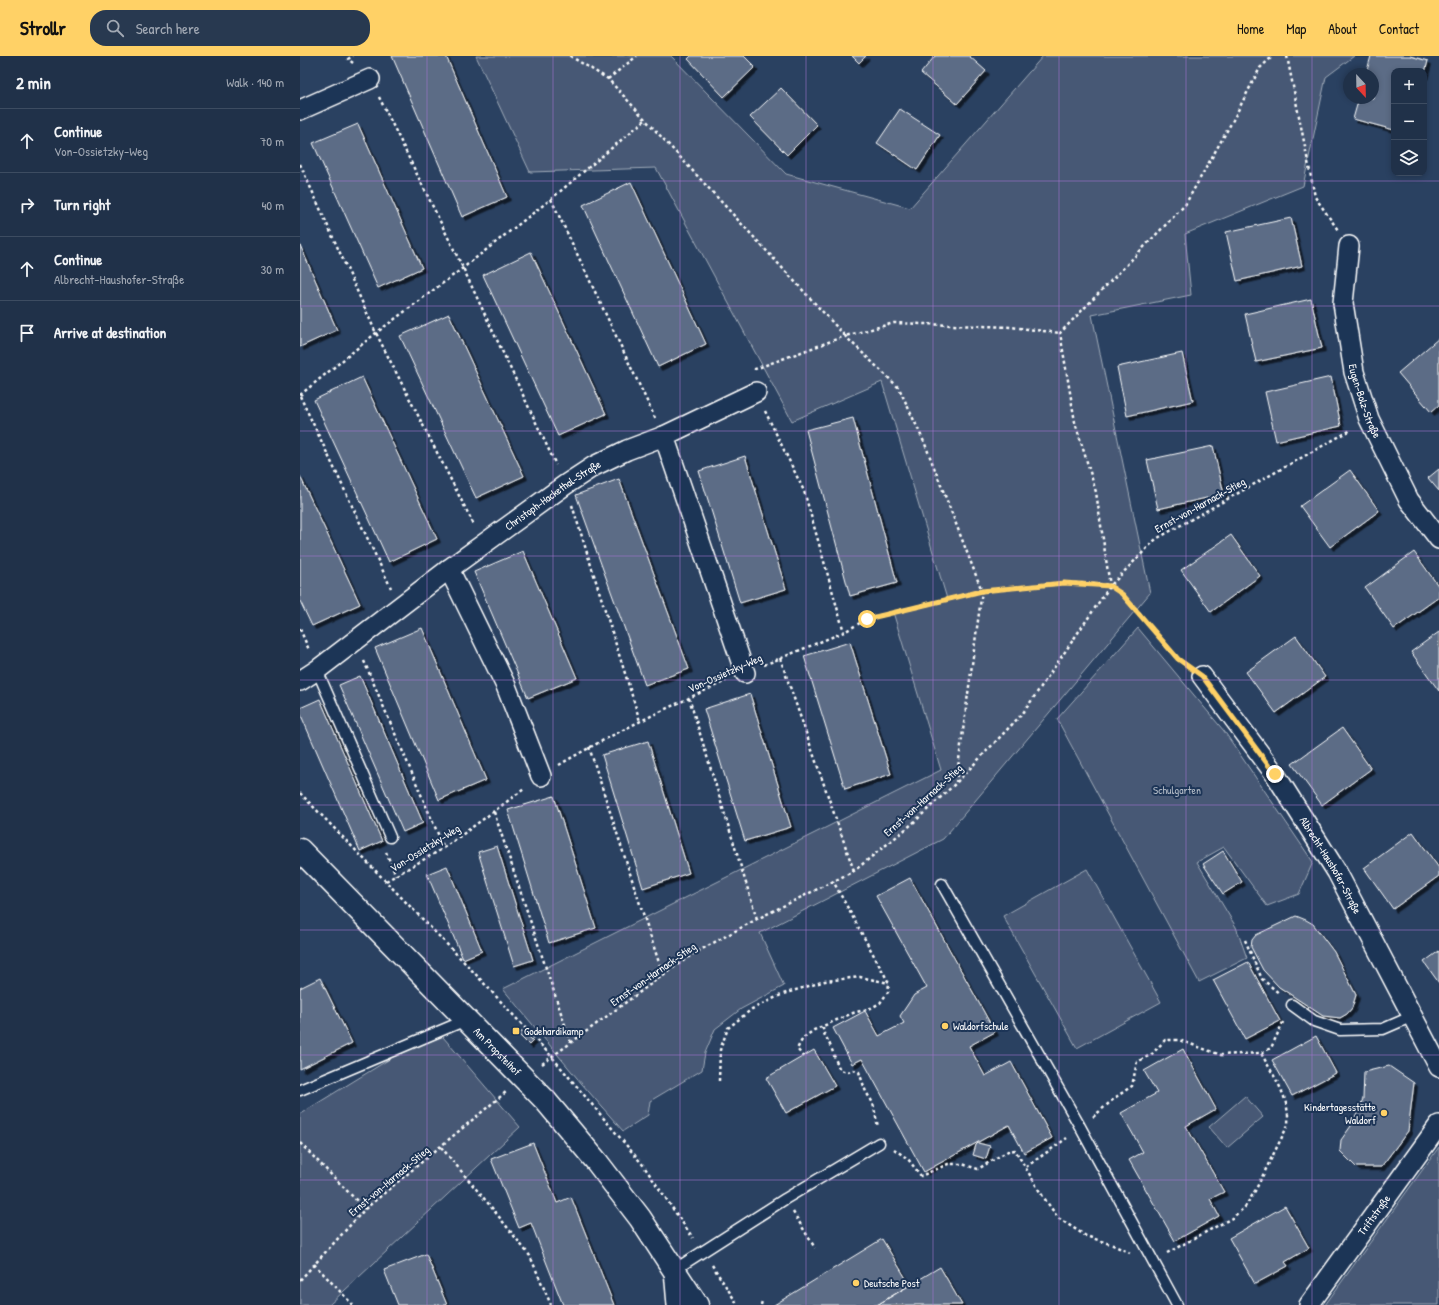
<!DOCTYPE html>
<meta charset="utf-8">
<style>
:root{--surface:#203149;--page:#283950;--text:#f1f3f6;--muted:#a2a9b4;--line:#3d4c61;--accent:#ffd166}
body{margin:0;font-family:"Patrick Hand",sans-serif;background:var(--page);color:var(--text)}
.controls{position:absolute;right:12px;top:12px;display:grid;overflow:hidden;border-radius:8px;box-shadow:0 2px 6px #0003}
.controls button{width:36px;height:36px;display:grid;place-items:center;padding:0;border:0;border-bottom:1px solid var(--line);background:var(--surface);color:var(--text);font:20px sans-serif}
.compass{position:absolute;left:1043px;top:12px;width:36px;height:36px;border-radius:50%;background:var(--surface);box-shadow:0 2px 6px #0003;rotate:158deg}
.stop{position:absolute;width:12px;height:12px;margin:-9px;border:3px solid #ffd166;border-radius:50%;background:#fff}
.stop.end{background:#ffd166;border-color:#fff;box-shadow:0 1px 4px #0008}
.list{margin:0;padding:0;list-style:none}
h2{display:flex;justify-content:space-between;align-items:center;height:52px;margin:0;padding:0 16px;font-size:17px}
h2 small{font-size:13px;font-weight:400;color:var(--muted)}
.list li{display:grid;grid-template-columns:26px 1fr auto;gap:12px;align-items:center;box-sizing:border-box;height:64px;padding:0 16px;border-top:1px solid var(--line)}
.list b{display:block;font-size:15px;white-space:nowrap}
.list p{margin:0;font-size:13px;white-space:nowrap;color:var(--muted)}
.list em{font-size:13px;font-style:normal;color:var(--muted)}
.icon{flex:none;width:22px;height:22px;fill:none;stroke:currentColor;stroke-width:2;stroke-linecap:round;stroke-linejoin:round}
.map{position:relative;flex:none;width:1139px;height:1249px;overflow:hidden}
header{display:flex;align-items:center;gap:24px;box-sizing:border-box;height:56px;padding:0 20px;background:var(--accent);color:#111}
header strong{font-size:19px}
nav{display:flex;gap:22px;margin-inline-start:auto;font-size:14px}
.search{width:280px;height:36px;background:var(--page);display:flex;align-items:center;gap:10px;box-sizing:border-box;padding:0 14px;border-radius:16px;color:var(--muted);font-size:15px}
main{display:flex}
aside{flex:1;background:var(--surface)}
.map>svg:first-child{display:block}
.green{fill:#465975;stroke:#a2acba}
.building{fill:#5b6c86;stroke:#fff;filter:url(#shadow)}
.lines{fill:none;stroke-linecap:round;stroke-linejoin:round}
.service-casing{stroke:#fff;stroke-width:13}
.minor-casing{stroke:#fff;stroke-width:22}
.tertiary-casing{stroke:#fff;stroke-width:25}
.path{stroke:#fff;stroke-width:2.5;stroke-dasharray:3 3;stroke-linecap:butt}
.service{stroke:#1d3557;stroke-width:10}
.minor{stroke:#1d3557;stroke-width:19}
.tertiary{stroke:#1d3557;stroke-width:22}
.route{stroke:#ffd166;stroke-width:5}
.grid{fill:none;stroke:#a976d5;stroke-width:1;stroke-opacity:0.55}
.poi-dot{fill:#ffd166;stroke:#1d3557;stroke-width:1.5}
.labels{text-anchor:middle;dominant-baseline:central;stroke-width:4;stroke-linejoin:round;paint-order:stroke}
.street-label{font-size:11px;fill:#fff;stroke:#1d3557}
.park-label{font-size:11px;fill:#b5bdc8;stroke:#1d3557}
.poi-label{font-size:11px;fill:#fff;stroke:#1d3557;text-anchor:start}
</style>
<header>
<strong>Strollr</strong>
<div class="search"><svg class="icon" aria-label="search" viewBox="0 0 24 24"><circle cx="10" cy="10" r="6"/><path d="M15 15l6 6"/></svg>Search here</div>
<nav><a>Home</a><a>Map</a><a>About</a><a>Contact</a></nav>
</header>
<main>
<aside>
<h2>2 min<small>Walk · 140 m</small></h2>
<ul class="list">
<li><svg class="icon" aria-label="ahead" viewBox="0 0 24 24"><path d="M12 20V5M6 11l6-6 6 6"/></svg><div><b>Continue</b><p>Von-Ossietzky-Weg</p></div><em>70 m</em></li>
<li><svg class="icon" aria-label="right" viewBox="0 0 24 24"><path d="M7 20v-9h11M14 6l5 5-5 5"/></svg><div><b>Turn right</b></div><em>40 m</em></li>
<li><svg class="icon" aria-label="ahead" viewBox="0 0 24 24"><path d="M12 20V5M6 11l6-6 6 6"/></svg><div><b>Continue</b><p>Albrecht-Haushofer-Straße</p></div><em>30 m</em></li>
<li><svg class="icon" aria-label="arrive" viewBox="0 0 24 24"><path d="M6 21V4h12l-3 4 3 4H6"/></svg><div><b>Arrive at destination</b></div></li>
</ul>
</aside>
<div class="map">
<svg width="1139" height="1249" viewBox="0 0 1139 1249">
<defs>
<filter id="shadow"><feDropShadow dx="3.5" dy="3.5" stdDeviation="0" flood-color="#0009"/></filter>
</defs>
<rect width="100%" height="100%" fill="#2a4161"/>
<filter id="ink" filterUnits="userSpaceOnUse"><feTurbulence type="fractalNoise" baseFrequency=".025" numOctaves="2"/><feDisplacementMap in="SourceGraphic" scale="8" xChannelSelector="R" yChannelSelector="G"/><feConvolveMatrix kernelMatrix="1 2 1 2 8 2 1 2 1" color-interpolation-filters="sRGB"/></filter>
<g filter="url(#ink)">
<path class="green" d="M176 0H371L486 118 610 152 743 0H1054L1026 21 1003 130 885 178 891 239 792 259 850 537 643 783 460 877 484 930 441 953 415 973 405 997 402 1014 350 1045 348 1059 323 1075 282 1028 203 933 641 714 593 556 647 543 582 326 492 365 356 112 230 116Z
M838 572 924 675 1013 806 999 838 967 850 924 791 897 806 936 871 947 902 899 926 757 663Z
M787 813 861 946 777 992 703 860Z
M137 974 220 1071 29 1249H0V1058Z
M945 1040 963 1061 927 1092 909 1071Z
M1139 1091V1249H1025Z"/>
<path class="building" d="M92 0H146L207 141 162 161Z
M391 0H444L455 11 424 41 388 3Z
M552 0H566L559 7Z
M635 0H669L686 15 657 48 621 17Z
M1071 0H1110L1128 5 1124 20V15H1094V74L1053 63 1059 42H1073V18H1066Z
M481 32 517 69 487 99 450 61Z
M600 53 640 79 617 114 577 87Z
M58 68 122 212 78 232 13 87Z
M331 126 406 288 358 311 283 149Z
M991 162 1002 210 937 225 926 176Z
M0 189 37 274 0 291Z
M231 196 306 358 258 380 183 219Z
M1011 243 1022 292 956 306 945 258Z
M149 258 224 420 176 442 100 280Z
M1139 282V349L1131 356 1098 317Z
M882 297 893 345 827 360 817 311Z
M62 321 137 483 89 506 14 344Z
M1031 321 1041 370 976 385 965 336Z
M553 362 597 527 550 540 506 374Z
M913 390 924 438 858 453 847 404Z
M445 400 486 533 440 547 399 415Z
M1139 413V435L1128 422Z
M1050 414 1079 455 1030 491 1000 450Z
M0 420 60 548 12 570 0 545Z
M319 423 389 613 345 629 276 439Z
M931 479 960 520 911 556 881 514Z
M223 495 277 622 228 642 174 516Z
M1114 496 1139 531V541L1094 573 1065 532Z
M122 572 186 724 139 744 75 592Z
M1139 576V635L1111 596Z
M996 580 1025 621 976 657 946 616Z
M550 586 591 718 545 733 504 600Z
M60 620 123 767 103 776 39 629Z
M450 638 491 771 445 785 404 653Z
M20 643 82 785 60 795 0 657V652Z
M1042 672 1071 713 1022 749 992 708Z
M348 685 389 817 343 832 302 699Z
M254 740 296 872 249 887 208 754Z
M1113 776 1139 812V820L1093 853 1064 812Z
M197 790 233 904 214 910 178 796Z
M923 795 942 826 923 838 903 808Z
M147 810 182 895 163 903 127 818Z
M610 822 695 976 669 990 685 1020 711 1006 752 1082 724 1097 709 1069 624 1116 562 1003 552 1008 533 972 565 955 579 980 604 967 600 960 614 939 627 932 576 840Z
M996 860 1006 864 1013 868 1034 896 1056 939 1052 952 1047 958 1040 962 1023 960 979 931 963 914 951 891 952 884 956 879Z
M1139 895V927L1124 906Z
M948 906 980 965 945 983 913 924Z
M20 922 52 987 0 1013V932Z
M223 975 233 985 229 989 218 978Z
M1016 980 1036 1017 992 1040 972 1004Z
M883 993 916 1053 886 1070 924 1136 910 1143 919 1160 875 1185 829 1104 843 1096 821 1057 857 1037 844 1015Z
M514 994 535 1030 486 1057 466 1022Z
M1089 1010 1114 1027 1108 1075 1081 1111H1056L1040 1095 1041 1084 1051 1070 1063 1043 1064 1016Z
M233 1087 257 1147 271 1141 314 1249H263L231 1167 219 1172 191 1103Z
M678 1087 690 1090 686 1103 673 1099 676 1089Z
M985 1150 1009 1192 985 1206 988 1210 955 1228 929 1182Z
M582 1183 610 1229 577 1249H474Z
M126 1198 147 1249H98L84 1214Z
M640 1211 662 1249H577L610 1229Z"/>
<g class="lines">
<g class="service-casing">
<path id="service" d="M17 614 90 781
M642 828 778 1067 877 1249
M992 949 1014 965 1040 974 1083 973 1113 960
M0 1034 166 964
M374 1214 485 1143 579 1087"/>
</g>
<g class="minor-casing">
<g id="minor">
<path d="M0 54 70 23"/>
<path id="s1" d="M1049 190 1043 247 1054 316 1069 363 1109 444 1139 483"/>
<path d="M364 380 445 617"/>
<path d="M149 513 206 630 241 720"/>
<path id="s2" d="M902 620 975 718 1037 816 1139 1011"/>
<path id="s3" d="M0 625 17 614 149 513 265 429 294 410 327 394 364 380 456 336"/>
<path d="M374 1214 377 1249"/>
<path id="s4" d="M1009 1249 1139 1069"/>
</g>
</g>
<g class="tertiary-casing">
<g id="tertiary">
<path id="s5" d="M0 794 245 1044 297 1106 340 1162 397 1249"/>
</g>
</g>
<path class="path" d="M270 0 308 23 545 280 594 267 711 271 760 277
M987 0 1015 141 1038 174
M53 7 48 3 53 0
M308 23 337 0
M79 41 163 212 256 409
M0 108 76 277 174 469
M251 143 355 362
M455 314V313L545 280 599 332 625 388 682 535 656 726
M0 339 76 277 163 212 251 143 345 64
M0 340 91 532
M465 355 504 435 544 576
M272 449 340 665
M0 573 9 594
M480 602 554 815
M64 605 144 792
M885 608 878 603 822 538 810 530 796 436 775 366 760 277 885 149 933 64 960 12 973 0
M464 609 544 576 567 563 682 535 764 527 809 529
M389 642 457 863
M289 691 363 919
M259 709C313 677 369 651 426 625
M0 737 168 910 252 1001 343 1109 393 1182
M194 756 271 987
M86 796 96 820
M86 825 144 792 224 733
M945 884 962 923 980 938
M523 971C523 980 527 981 530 989 534 998 535 1004 540 1014L548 1016 553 1014 559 1016 566 1036 573 1047 578 1071
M504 1001 497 993 503 982 514 974 553 957 571 952 580 947 588 936 589 927 533 825
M242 1008 363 919 393 898 457 863 554 815 612 768 656 727 723 657 810 530 856 483 1051 374
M419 1025 420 994 428 972 452 953 483 938 525 925 560 921 589 927
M793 1061 816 1041 832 1030 837 1006 852 998 865 984H879L921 999 961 997 971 992 984 964
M0 1087 65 1153
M141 1091 192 1152 230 1200 251 1249
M594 1093 608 1103 621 1120 648 1108H662L678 1113 708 1095 715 1094 740 1136 758 1162 786 1180 813 1189 830 1197
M726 1111 767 1082
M493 1156 515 1192
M867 1197 932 1162 945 1151 955 1135 988 1069C990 1041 974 1021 961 997
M14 1208 53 1249
M412 1209 438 1249
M0 1224 65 1153 206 1036
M461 1249 462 1245"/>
<use href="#service" class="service"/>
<use href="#minor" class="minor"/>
<use href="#tertiary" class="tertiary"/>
</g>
</g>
<g class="lines" filter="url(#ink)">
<path class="route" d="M567 563 682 535 764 527 810 530 822 538 878 603 902 620 975 718"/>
</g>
<path class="grid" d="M127 0V1249M253 0V1249M380 0V1249M506 0V1249M633 0V1249M759 0V1249M886 0V1249M1012 0V1249M0 125H1139M0 250H1139M0 375H1139M0 500H1139M0 624H1139M0 749H1139M0 874H1139M0 999H1139M0 1124H1139"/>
<g class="poi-dot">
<circle cx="645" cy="970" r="4"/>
<rect x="212" y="971" width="8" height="8" rx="2"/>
<circle cx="1084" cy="1057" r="4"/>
<circle cx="556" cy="1227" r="4"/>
</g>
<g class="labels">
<g class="street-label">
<text stroke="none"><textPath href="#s1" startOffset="158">Eugen-Bolz-Straße</textPath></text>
<text stroke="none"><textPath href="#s3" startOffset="314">Christoph-Hackethal-Straße</textPath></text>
<text transform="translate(900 449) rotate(-29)">Ernst-von-Harnack-Stieg</text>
<text transform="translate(425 617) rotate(-24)">Von-Ossietzky-Weg</text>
<text transform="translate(623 744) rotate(-42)">Ernst-von-Harnack-Stieg</text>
<text transform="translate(125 792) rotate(-32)">Von-Ossietzky-Weg</text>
<text stroke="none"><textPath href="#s2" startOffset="229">Albrecht-Haushofer-Straße</textPath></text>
<text transform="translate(353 918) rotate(-35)">Ernst-von-Harnack-Stieg</text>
<text stroke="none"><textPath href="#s5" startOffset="282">Am Propsteihof</textPath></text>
<text transform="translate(89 1125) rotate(-40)">Ernst-von-Harnack-Stieg</text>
<text stroke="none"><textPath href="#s4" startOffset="111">Triftstraße</textPath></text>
</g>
<g class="park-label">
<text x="877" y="734">Schulgarten</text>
</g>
<g class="poi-label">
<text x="653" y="970">Waldorfschule</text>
<text x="224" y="975">Godehardikamp</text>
<text x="1076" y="1051" text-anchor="end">Kindertagesstätte<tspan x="1076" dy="13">Waldorf</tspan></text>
<text x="564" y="1227">Deutsche Post</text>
</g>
</g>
</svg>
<div class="controls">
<button>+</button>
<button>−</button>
<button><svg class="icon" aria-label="layers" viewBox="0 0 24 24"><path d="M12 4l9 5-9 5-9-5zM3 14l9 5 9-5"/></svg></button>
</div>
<svg class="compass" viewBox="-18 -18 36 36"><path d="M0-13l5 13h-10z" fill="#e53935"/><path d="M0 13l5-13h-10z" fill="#a2a9b4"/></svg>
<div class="stop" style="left:567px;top:563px"></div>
<div class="stop end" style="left:975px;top:718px"></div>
</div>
</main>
